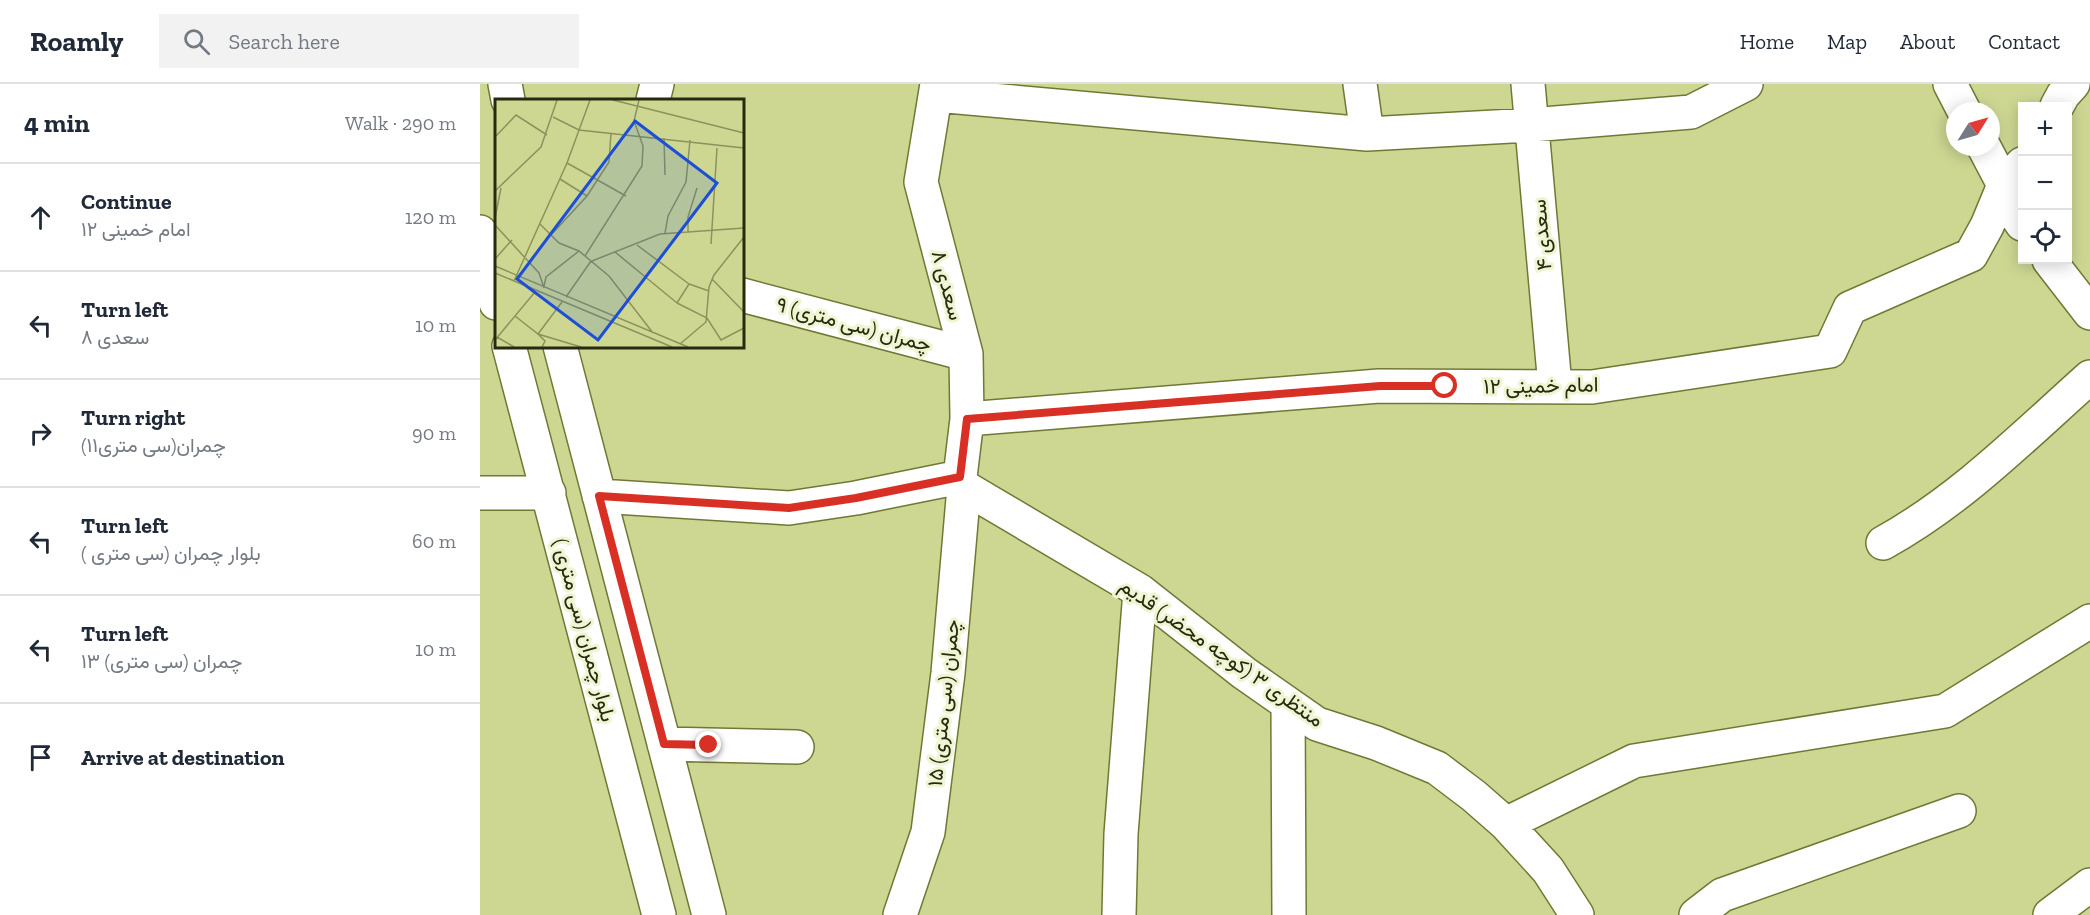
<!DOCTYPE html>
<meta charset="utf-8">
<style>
:root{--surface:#fff;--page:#f2f2f3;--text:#1f2937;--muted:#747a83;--line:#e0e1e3}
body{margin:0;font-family:"Zilla Slab",Vazirmatn,serif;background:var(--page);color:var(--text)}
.controls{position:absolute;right:18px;top:18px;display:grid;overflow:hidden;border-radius:0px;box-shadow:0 3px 15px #0003}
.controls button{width:54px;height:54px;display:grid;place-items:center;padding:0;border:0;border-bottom:2px solid var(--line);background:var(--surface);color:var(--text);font:30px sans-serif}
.compass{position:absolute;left:1466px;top:18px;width:54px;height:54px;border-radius:50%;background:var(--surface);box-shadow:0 3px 15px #0003;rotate:53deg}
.stop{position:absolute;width:18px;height:18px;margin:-14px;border:4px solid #d93025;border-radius:50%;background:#fff}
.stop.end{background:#d93025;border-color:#fff;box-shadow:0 2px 6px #0008}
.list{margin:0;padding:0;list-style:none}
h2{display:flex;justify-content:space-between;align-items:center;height:78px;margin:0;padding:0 24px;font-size:26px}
h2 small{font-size:20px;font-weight:400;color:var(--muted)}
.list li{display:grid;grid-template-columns:39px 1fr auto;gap:18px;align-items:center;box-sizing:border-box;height:108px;padding:0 24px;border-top:2px solid var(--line)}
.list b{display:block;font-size:22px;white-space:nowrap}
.list p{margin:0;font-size:20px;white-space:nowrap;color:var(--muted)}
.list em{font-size:20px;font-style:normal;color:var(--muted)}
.icon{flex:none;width:33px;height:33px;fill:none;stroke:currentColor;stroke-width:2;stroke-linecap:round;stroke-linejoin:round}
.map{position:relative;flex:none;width:1610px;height:831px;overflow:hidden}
header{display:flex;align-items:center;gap:36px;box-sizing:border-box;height:84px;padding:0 30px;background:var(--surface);border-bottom:2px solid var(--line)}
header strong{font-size:28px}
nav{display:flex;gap:33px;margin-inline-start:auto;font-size:21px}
.search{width:420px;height:54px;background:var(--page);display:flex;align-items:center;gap:15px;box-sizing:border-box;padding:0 21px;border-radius:0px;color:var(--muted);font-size:22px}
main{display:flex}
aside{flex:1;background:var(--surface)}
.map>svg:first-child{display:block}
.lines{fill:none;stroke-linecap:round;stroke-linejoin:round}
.minor-casing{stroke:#707835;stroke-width:36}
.minor{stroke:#fff;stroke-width:33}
.route{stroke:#d93025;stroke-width:8}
.labels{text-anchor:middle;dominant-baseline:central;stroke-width:6;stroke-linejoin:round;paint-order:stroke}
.street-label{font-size:21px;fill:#272a0e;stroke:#eff5d2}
.inset-road{fill:none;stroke:#8b925d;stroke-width:1.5}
.view{fill:#1d4ed8;fill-opacity:0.15;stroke:#1d4ed8;stroke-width:3}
.inset-edge{fill:none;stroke:#272a0e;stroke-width:3}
</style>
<header>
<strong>Roamly</strong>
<div class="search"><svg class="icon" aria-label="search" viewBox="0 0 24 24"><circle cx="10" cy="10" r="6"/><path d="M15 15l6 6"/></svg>Search here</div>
<nav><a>Home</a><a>Map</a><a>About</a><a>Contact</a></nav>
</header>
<main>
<aside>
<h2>4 min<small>Walk · 290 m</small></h2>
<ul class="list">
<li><svg class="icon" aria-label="ahead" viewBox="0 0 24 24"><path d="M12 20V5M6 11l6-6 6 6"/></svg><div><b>Continue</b><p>امام خمینی ۱۲</p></div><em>120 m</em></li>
<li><svg class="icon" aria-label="left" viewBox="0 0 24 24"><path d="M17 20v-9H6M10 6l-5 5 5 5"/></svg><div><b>Turn left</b><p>سعدی ۸</p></div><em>10 m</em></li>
<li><svg class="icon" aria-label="right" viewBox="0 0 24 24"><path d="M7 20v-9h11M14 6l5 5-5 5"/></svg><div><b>Turn right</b><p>چمران(سی متری۱۱)</p></div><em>90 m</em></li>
<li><svg class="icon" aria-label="left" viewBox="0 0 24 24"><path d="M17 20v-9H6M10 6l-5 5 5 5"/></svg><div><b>Turn left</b><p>بلوار چمران (سی متری )</p></div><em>60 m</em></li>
<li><svg class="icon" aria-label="left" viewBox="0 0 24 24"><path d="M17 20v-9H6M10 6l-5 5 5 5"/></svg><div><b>Turn left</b><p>چمران (سی متری) ۱۳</p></div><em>10 m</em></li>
<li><svg class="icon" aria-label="arrive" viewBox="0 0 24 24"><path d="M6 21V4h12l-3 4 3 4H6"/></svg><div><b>Arrive at destination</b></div></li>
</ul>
</aside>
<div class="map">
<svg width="1610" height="831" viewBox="0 0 1610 831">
<rect width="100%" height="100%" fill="#ced792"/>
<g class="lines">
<g class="minor-casing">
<path id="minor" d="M25 0 28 16
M880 0 887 50
M1048 0 1075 302
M1470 0 1484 27
M456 11 887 50 1051 41 1211 28 1266 0
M173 16 177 0
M1577 22 1583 11 1593 0
M1504 63 1524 101 1536 131 1542 140
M0 148 16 219
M1569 176 1610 229
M262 211 486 270
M29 262 179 831
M80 262 229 831
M487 335 899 302 1112 303 1350 267 1370 224 1491 171 1507 142 1524 101 1542 80
M484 403 660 507 764 589 837 640 896 659 957 684 994 712 1026 740 1068 786 1097 831
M0 409H69
M119 412 309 424 376 414 480 393
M1403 459C1481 416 1544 352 1610 293
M808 620 809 831
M184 660 317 663
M1026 740 1154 677 1465 627 1610 537
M420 831 448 748 468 589 484 403 480 393 487 335 486 270 441 98 457 0
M639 831 641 750 660 507
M1216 831 1242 811 1479 727
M1570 831 1610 801"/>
</g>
<use href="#minor" class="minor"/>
</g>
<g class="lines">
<path class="route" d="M229 661 184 660 119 412 309 424 376 414 480 393 487 335 900 302H965"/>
</g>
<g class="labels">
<g class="street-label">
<text transform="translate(1061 151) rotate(-95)">سعدی ۴</text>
<text transform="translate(468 201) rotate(75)">سعدی ۸</text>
<text transform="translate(374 240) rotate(15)">چمران (سی متری) ۹</text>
<text transform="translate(1061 301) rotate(-1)">امام خمینی ۱۲</text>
<text transform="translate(105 546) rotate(75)">بلوار چمران (سی متری )</text>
<text transform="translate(742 568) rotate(35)">منتظری ۳ (کوچه محضر) قدیم</text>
<text transform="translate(463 619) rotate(-84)">چمران (سی متری) ۱۵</text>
</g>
</g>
<g transform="translate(15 15)">
<rect width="249" height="249" fill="#ced792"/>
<path class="inset-road" d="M118 1 249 34M58 18 84 31 249 49M1 37 21 16 52 36M169 39 170 76M72 64 131 97M65 80 92 97M0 92 46 48 62 1M0 119 6 89M45 125 64 144 84 152 114 177 158 234M0 126 44 174 49 189M193 133V118L202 89M170 134 173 117 191 83 195 41M56 136 92 97 114 63 116 34M216 145 222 49M142 146 194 185M120 153 182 204 194 185 214 192M90 157 147 67 148 47 139 22 144 1M0 160 17 141M97 162 165 135 249 129M0 167 193 248M0 174 177 248M217 180 249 213M19 182 72 64 95 1M49 187 51 178 84 152M71 198 96 162M182 204 212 219 226 241 249 229M20 217 43 235 86 248M2 238 19 248M0 241 40 193M185 245 211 223 214 188 219 176 249 138M47 248 50 242 43 235 67 203"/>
<path class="view" d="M140 22 222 84 103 241 22 180Z"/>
<rect width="249" height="249" class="inset-edge"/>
</g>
</svg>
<div class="controls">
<button>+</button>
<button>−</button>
<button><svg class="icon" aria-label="locate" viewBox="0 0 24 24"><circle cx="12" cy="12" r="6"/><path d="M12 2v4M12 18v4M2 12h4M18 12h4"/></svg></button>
</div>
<svg class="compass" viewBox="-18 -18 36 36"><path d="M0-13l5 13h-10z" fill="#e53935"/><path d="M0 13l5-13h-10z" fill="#747a83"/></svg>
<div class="stop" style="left:965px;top:302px"></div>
<div class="stop end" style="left:229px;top:661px"></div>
</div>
</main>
